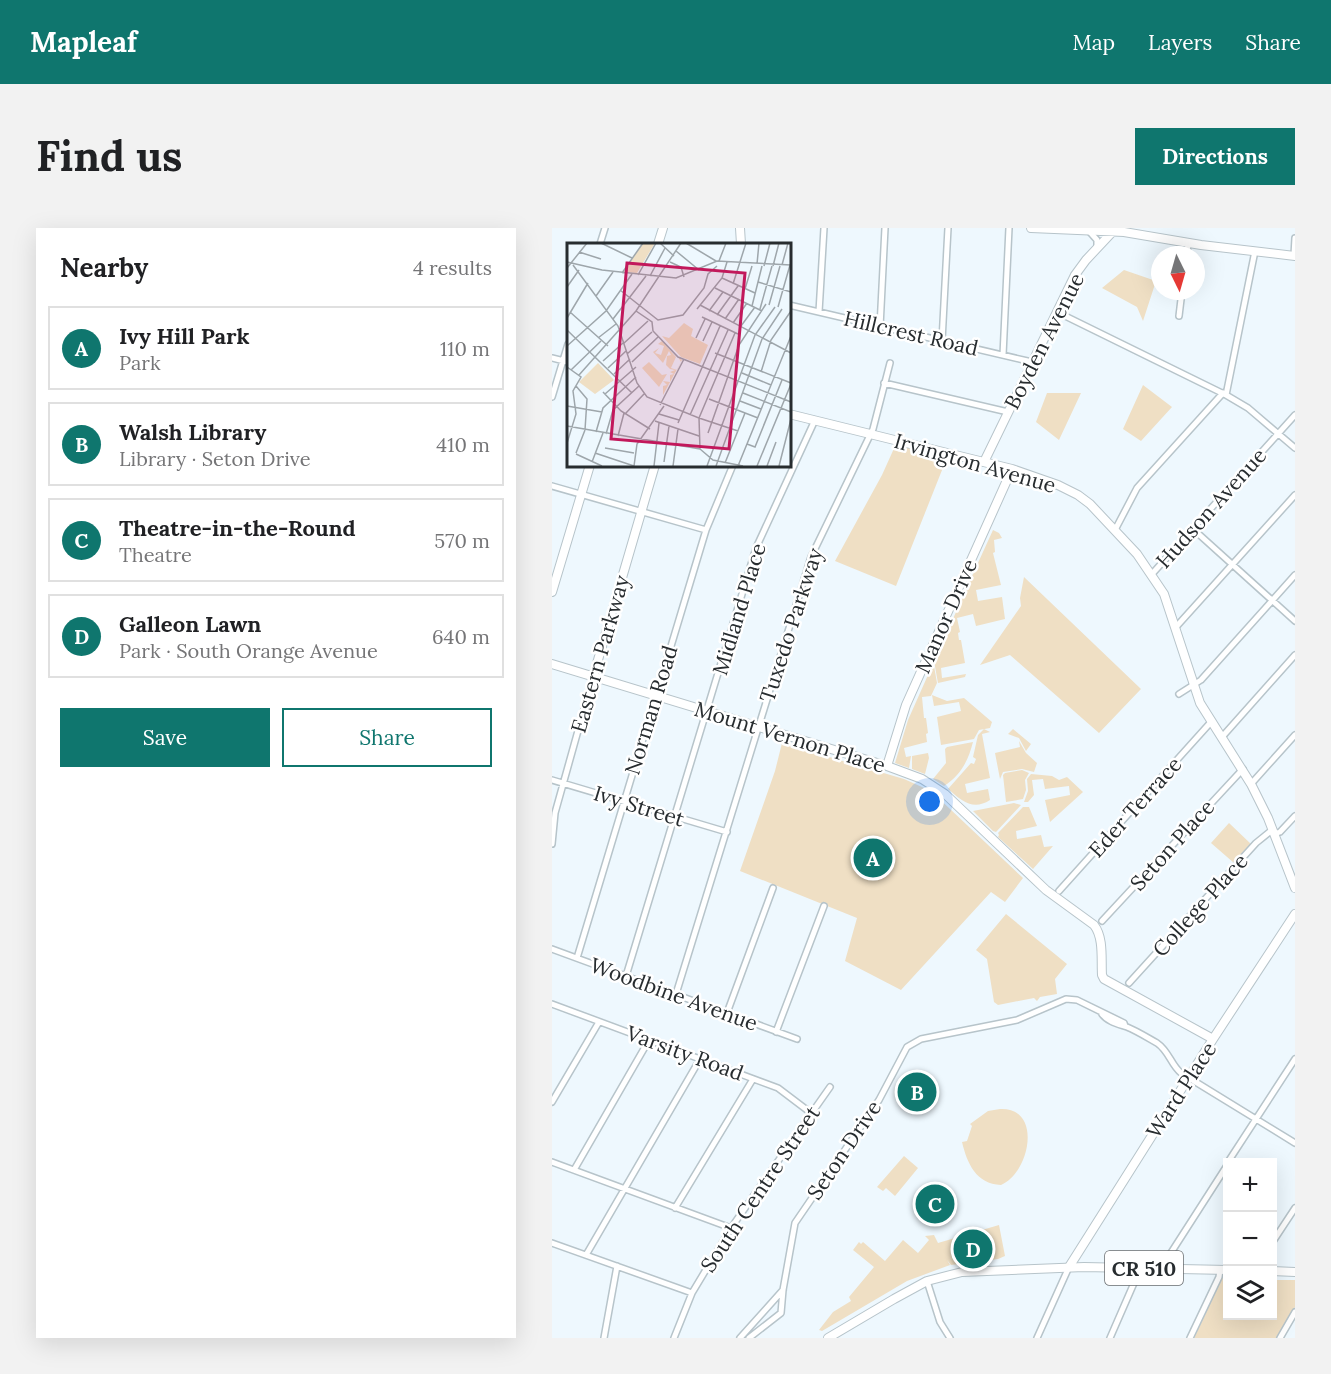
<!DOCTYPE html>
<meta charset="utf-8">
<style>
:root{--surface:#fff;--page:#f2f2f2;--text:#202124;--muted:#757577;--line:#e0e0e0;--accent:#0f766e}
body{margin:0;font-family:Lora,serif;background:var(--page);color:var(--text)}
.controls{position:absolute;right:18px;bottom:18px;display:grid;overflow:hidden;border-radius:0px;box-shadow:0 6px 24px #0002}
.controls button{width:54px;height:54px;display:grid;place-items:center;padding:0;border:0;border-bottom:2px solid var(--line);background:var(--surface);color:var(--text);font:30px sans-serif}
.compass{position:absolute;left:599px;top:18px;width:54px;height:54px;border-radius:50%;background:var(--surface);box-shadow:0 6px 24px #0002;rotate:175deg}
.you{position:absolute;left:378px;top:574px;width:21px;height:21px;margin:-15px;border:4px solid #fff;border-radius:50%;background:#1a73e8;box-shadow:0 0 0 9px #1a73e833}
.badge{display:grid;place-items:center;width:39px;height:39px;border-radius:50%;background:var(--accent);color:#fff;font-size:20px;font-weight:700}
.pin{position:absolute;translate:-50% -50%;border:3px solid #fff;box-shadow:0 2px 6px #0006}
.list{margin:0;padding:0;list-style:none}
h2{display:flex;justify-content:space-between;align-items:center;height:78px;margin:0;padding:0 24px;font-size:26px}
h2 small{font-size:20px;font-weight:400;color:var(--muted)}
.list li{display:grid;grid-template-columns:39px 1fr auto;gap:18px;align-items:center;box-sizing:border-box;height:84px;margin:0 12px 12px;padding:0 12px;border:2px solid var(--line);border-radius:0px}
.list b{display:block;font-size:22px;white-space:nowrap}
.list p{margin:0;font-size:20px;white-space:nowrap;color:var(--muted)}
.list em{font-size:20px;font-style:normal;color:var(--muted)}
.actions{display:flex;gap:12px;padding:18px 24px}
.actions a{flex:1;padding:14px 0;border:2px solid var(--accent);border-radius:0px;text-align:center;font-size:21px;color:var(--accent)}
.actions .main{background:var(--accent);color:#fff}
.icon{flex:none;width:33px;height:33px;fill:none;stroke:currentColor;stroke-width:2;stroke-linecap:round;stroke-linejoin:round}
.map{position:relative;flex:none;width:743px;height:1110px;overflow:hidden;border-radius:0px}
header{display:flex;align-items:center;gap:36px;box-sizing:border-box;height:84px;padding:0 30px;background:var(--accent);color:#fff}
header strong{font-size:28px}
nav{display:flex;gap:33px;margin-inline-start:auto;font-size:21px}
.intro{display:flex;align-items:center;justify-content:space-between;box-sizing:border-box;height:144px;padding:0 36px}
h1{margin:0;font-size:42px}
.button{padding:15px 27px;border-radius:0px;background:var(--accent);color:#fff;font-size:21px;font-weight:700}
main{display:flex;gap:36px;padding:0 36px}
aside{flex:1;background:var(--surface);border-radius:0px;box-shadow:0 6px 24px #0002}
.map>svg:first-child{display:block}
.green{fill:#efdfc4}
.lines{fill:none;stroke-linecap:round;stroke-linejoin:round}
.street-casing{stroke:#b7c4ca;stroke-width:8}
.secondary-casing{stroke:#b7c4ca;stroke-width:10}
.primary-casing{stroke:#b7c4ca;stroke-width:10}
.street{stroke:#fff;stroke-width:5}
.secondary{stroke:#fff;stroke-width:8}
.primary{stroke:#fff;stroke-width:8}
.labels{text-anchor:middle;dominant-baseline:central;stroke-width:5;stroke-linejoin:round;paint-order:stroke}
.shield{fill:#fff;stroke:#686b6d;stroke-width:1.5}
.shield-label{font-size:20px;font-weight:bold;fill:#272c2f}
.street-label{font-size:21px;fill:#272c2f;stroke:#fff}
.inset-road{fill:none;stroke:#9ea6ab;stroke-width:1.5}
.view{fill:#c2185b;fill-opacity:0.15;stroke:#c2185b;stroke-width:3}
.inset-edge{fill:none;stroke:#272c2f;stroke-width:3}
</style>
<header>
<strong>Mapleaf</strong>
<nav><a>Map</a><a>Layers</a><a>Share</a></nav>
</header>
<div class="intro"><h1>Find us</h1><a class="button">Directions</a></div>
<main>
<aside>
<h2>Nearby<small>4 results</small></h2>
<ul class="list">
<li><span class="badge">A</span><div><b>Ivy Hill Park</b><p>Park</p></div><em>110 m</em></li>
<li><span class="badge">B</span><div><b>Walsh Library</b><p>Library · Seton Drive</p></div><em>410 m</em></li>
<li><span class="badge">C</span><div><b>Theatre-in-the-Round</b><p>Theatre</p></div><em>570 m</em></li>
<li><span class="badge">D</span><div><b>Galleon Lawn</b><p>Park · South Orange Avenue</p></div><em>640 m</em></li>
</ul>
<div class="actions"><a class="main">Save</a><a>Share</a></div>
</aside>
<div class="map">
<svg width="743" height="1110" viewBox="0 0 743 1110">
<rect width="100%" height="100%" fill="#eef8fe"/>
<path class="green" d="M572 42 604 53 591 93 585 79 550 60Z
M591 157 620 179 589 213 571 201Z
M495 165H529L507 212 484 194Z
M344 216 394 232 344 358 283 333 330 247Z
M441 302 447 305 450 310 442 312 443 324 441 325 449 357 424 362 426 373 450 369 453 391 424 398 421 386 405 390 408 404 406 405 407 412H409L413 435 389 440 390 450 414 446 413 449 386 455 382 433 404 384 406 383 405 381Z
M472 349 589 461 547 505 458 427 428 437 469 378 468 370Z
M380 438H382L385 455 379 468 370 469 372 490H374L376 505 374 506 375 514 352 520 354 529 359 528 357 540 343 535 356 492Z
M380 467 395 473 412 470 440 494 438 500 427 502 422 511 389 517 385 489 409 483 407 474 382 478Z
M432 501 438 504 430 506 438 550 413 556 415 565 436 561 438 572C421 583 410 573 396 561L419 535 422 536 424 531 421 529 426 507Z
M461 501 479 516 474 523 467 510 456 506Z
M467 513 474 525 485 535 482 544 470 541 451 544 448 551 443 525 468 519Z
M421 514C416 533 409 547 392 558L381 551 394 535 393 521 395 519Z
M230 515 352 551 379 563 471 650 453 674 439 664 349 762 293 733 305 690 188 643 223 543Z
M376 525 377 530 373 546 360 541V528Z
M470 542 477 545 473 552 474 562 471 571 454 574 451 547 453 545Z
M479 546 500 548 507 552 515 549 531 564 498 594 493 572 518 567 517 558 493 561 491 551 480 552 482 567 476 574H472L476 563 475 551Z
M462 575 469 577 444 604 441 603 421 583Z
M471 579H477L485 598 464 603 465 611 489 607 492 619 501 618 481 641 446 609 447 607 446 605Z
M677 595 699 616 682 635 659 615Z
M454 686 515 736 503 751 505 766 488 769 485 773 482 770 446 777 442 774 435 731 424 722Z
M448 881C491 879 478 945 449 957 424 956 415 935 410 914L415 913 420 898 418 896 436 883Z
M352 928 366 940 343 968 334 960 331 963 325 959Z
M447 997 453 1028 446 1031 399 1037 395 1032 398 1037 355 1053 270 1103 267 1102 281 1084 299 1073 297 1069 322 1039 301 1022 307 1014 309 1016 311 1014 333 1033 351 1012 366 1025 377 1012 373 1008 382 1007 386 1015Z
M670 1050 675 1051 676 1088H720L721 1052H743V1079L724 1110H642Z"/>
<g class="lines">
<g class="street-casing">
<path id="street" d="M537 3 545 12V19
M48 16 53 0
M635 27 636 15
M742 27 743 10
M237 77 480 134
M267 84 272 0
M505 84 674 167 696 180 743 220
M627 88 630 63
M328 99 333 0
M390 113 396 0
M451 127 457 0
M0 130 16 134
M332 155 456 184
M674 167 703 23
M0 169 16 116
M0 258 154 302
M641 301 743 393
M563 302 585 260 671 165
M600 346 743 187
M624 399 743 267
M627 466 649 452 743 347
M670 509 743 427
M0 552 175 604
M699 556 743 507
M722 606 728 604 743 588
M0 616 3 585 41 449
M507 663 659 494
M550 693 691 541
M0 721 245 811
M25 730 154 302 181 237
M74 748 204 320 263 192
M577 755 704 615 720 602
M124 766 259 329 321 201 338 135
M0 776 226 860 259 885
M175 785 221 660
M550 786C556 794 566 796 575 799 585 803 596 810 605 815 617 823 619 837 629 845L743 915
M224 804 272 678
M0 874 47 794
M0 934 179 1000
M676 934 743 831
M22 942 97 812
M123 980 201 851
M0 1015 140 1065
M720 1015 743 980
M34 1027 148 831
M613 1041 615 1031 676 936
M375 1053 388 1094 398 1110
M52 1110 65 1038
M122 1110 140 1065 179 1000 278 859
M188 1110 231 1062
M197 1110 229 1085 231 1062 243 995 327 872 355 819 369 811 465 792 514 771 525 772 572 795 573 798
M485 1110 517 1039
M558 1110 589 1039
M638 1110 667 1049 668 1042
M728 1110 743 1084"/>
</g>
<g class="secondary-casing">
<path id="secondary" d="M188 0 189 16
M479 0 572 4 649 17 743 28
M106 16 111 0
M237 186 460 241 506 257 526 267 538 276 585 326 612 366 648 475 699 556 716 590 743 660
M432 234 523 47 534 32 564 0
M0 364 38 237
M0 436 335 538 370 551 393 566 494 662 542 697C552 710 549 731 550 747L552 751 661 811
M41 449 103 237
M335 538 354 477 460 241
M517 1039 661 811 743 686"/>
</g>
<g class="primary-casing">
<path id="primary" d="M720 1043 743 1044
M276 1110 342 1071 375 1053 410 1044 532 1039 676 1042"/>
</g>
<use href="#street" class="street"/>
<use href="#secondary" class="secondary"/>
<use href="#primary" class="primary"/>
</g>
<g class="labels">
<rect class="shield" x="553" y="1023" width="78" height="34" rx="4.5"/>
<g class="shield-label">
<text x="592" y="1040">CR 510</text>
</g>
<g class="street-label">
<text transform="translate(359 105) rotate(13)">Hillcrest Road</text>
<text transform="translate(492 113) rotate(-63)">Boyden Avenue</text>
<text transform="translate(423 235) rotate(16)">Irvington Avenue</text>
<text transform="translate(659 280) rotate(-48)">Hudson Avenue</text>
<text transform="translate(187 381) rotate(-73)">Midland Place</text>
<text transform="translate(394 388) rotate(-66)">Manor Drive</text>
<text transform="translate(239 397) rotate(-72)">Tuxedo Parkway</text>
<text transform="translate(48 426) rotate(-74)">Eastern Parkway</text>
<text transform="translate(99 482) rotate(-73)">Norman Road</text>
<text transform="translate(238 509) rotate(17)">Mount Vernon Place</text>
<text transform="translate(87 578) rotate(17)">Ivy Street</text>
<text transform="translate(583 579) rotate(-48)">Eder Terrace</text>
<text transform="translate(620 617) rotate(-48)">Seton Place</text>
<text transform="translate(648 677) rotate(-48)">College Place</text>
<text transform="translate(122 766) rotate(20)">Woodbine Avenue</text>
<text transform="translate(133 825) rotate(20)">Varsity Road</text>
<text transform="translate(629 862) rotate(-57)">Ward Place</text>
<text transform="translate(292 922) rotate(-56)">Seton Drive</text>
<text transform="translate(208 961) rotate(-56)">South Centre Street</text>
</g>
</g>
<g transform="translate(15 15)">
<rect width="224" height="224" fill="#eef8fe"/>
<path d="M76 0H88L70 30 57 29ZM117 80 126 86 124 93 141 102 133 121 114 114 95 93 102 95ZM95 98 109 114 104 125 110 127 114 119 111 114 115 117 96 152V143L100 142 96 138 103 139V132L107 131 103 129 108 127 103 126 99 122 100 113 104 112 102 108 96 120 86 109 92 105 88 110 94 112 97 103 91 101ZM82 119 95 132 100 131 92 144 75 125ZM31 120 47 137 28 151 12 139Z" fill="#efdfc4"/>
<path class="inset-road" d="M34 0 65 15M93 0 107 13M119 0 149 18M109 8 132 27M12 9 34 16M152 18 159 0M0 19 35 27 109 35 150 18 224 22M103 19 114 24 117 34M190 21 192 0M6 22 51 83 70 140 80 154 132 175 133 206 146 217 176 223M215 22 221 0M197 23 203 0M206 23 212 0M0 25 20 0M55 30 76 0M71 32 89 0M83 33 98 5M155 35 188 50M191 39 224 49M166 41 179 0M0 44 12 27M148 45 195 68M178 46 185 23M53 47 91 77 116 72 137 45 141 31 150 23M29 53 46 29M133 62 224 110M202 62 213 23M185 63 195 23M211 64 223 22M130 66 155 35 160 19M193 66 205 23M69 68 85 79 86 88 111 114 224 159M142 68 156 49M3 69 41 103M150 72 171 43M135 74 171 91M0 75 21 40M46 76 79 33M158 76 172 56M166 80 180 60M174 83 188 64M0 87 65 150M168 90 132 175 171 188M31 95 49 81M129 95 138 76M136 98 145 79M56 101 81 78M0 103 39 68 65 31M148 110 224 140M60 111 85 89M36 118 56 100M65 119 91 94M0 124 14 134 6 148 9 171 0 200M41 125 59 108M4 127 34 98M194 129 204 97 224 68M175 130 204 142M47 131 63 116M12 132 69 68 114 0M9 143 20 156 18 187M36 149 54 168 83 186M176 150 224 169M38 151 69 124M142 156 191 175M173 158 194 166M93 162 117 116M0 163 35 169M58 171 77 151M92 171 112 177M123 172 161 87M88 178 132 193M111 180 153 83M0 183 133 206M29 189 36 165 69 134M141 190 172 102 199 61M39 191 46 167 72 143M51 193 57 170M180 201 188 204 215 137M38 205 67 210M9 210 18 187M28 210 67 223M9 211 35 223M25 219 36 190M97 219 102 183M158 220 178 170M67 223 70 201 97 163M87 223 92 180M106 223 111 186M140 223 188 92 208 64M149 223 195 96 215 66M171 223 224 93M190 223 224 141M200 223 209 199M212 223 224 176"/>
<path class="view" d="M60 20 178 30 162 206 44 196Z"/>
<rect width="224" height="224" class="inset-edge"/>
</g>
</svg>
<div class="controls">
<button>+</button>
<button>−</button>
<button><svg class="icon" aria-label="layers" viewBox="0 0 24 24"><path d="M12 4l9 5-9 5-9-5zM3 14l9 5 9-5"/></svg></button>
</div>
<svg class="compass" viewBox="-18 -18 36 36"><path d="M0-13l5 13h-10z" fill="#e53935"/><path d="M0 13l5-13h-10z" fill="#757577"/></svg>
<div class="you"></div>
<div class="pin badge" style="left:321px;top:630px">A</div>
<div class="pin badge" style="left:365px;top:864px">B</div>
<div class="pin badge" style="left:383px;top:976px">C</div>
<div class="pin badge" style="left:421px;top:1021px">D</div>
</div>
</main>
